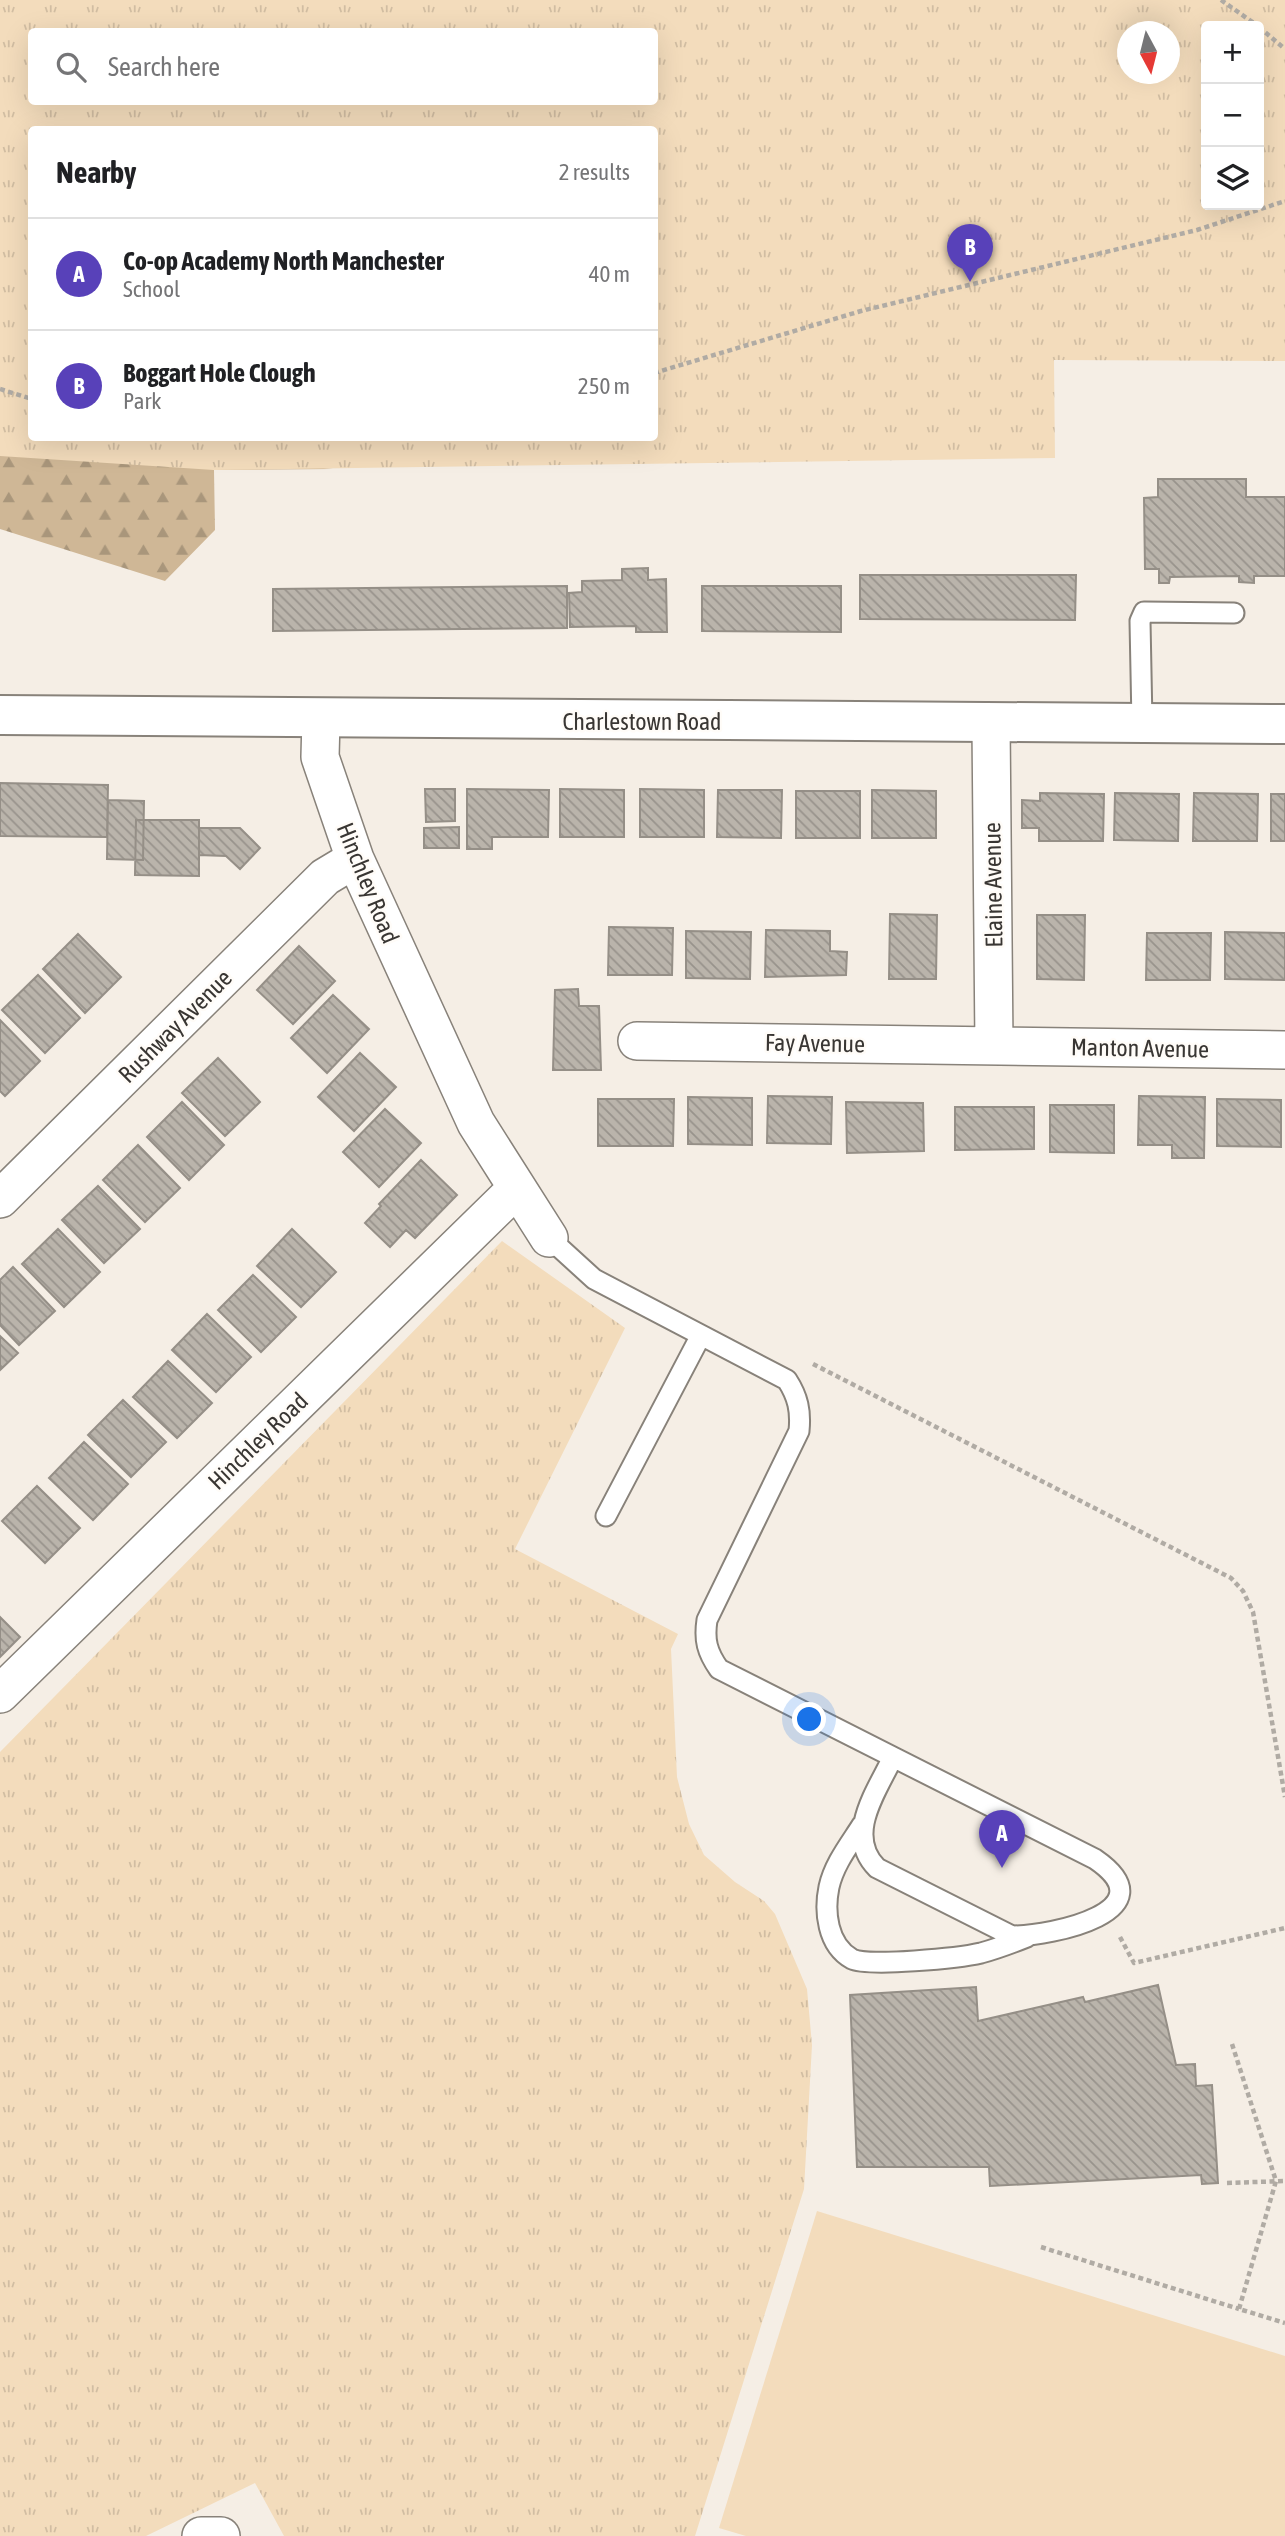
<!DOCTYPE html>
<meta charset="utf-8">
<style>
:root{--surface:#fff;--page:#f6f6f6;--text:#202124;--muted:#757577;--line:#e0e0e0;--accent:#5841b9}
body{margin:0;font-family:"Asap Condensed",sans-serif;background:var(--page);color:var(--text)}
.controls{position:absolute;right:21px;top:21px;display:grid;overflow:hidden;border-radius:7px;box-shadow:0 7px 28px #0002}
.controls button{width:63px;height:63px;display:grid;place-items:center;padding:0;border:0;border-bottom:2px solid var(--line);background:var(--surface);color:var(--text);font:35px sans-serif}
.compass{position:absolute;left:1117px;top:21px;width:63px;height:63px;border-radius:50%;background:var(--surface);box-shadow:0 7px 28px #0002;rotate:173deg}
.you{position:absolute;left:810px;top:1720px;width:24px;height:24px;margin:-18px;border:5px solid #fff;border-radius:50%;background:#1a73e8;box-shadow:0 0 0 10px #1a73e833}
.badge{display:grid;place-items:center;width:46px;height:46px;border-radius:50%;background:var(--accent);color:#fff;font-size:23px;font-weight:700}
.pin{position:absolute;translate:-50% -58px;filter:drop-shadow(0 2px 4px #0008)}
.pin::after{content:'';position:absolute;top:37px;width:24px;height:21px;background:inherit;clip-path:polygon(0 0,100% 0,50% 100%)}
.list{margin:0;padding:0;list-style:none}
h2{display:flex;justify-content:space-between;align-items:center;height:91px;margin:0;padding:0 28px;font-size:30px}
h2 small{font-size:23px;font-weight:400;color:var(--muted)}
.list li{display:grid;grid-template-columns:46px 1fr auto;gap:21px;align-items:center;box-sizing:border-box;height:112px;padding:0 28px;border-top:2px solid var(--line)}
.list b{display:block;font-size:26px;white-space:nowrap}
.list p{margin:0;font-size:23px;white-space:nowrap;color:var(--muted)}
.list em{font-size:23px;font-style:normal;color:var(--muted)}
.icon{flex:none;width:38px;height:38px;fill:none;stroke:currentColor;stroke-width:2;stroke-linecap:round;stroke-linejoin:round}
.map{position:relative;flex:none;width:1285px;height:2536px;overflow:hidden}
.search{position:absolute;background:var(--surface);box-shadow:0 7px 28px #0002;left:28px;top:28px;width:630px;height:77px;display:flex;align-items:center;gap:18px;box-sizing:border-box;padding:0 24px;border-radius:7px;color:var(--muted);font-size:26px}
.panel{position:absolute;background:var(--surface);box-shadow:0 7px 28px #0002;left:28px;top:126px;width:630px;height:315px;border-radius:7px}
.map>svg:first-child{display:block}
.forest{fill:url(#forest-firs)}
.park{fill:url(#park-tufts);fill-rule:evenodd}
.garden{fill:#f3dcbc}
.building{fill:url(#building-back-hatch);stroke:#958f87;stroke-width:2}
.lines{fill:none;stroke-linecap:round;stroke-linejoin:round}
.service-casing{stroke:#88827a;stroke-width:23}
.minor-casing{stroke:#88827a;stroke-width:40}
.tertiary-casing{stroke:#88827a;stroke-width:42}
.path{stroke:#b0aba4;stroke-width:4.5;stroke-dasharray:5 3.5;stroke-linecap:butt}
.service{stroke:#fff;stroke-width:19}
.minor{stroke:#fff;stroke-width:37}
.tertiary{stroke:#fff;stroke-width:38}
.labels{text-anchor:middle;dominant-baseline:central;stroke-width:5;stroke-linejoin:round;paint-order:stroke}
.street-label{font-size:24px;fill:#393633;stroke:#fffcf8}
</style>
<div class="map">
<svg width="1285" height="2536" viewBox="0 0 1285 2536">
<defs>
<pattern id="forest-firs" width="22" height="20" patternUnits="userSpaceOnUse" patternTransform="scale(1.75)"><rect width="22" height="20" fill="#cfb796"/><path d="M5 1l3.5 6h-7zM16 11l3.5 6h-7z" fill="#a9967b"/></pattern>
<pattern id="park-tufts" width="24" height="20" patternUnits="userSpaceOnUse" patternTransform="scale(1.75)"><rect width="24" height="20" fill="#f3dcbc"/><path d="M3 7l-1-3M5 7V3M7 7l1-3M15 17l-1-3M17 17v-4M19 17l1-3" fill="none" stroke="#d1bda2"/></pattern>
<pattern id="building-back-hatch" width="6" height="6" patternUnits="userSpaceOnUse" patternTransform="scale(1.75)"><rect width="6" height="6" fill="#bab4ab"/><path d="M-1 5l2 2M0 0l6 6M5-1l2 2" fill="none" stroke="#98938c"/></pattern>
</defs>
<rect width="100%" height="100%" fill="#f5eee5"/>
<path class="forest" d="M0 353 32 438 333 469 214 470 215 530 165 581 0 529Z"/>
<path class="park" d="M0 0H1285V361L1054 360 1055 458 214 470 0 456ZM1206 26H1259V205H1206ZM32 32H654V102H32ZM1128 32H1170V74H1128ZM32 130H654V438H32Z
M502 1241 625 1328 515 1549 678 1634 671 1649 677 1777 689 1824 704 1855 735 1882 764 1901 775 1914 807 1989 812 2045 804 2189 695 2536H284L255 2483 146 2536H0V1752Z"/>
<path class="garden" d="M817 2211 1285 2356V2536H746L719 2528Z"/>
<path class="building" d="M1158 479H1246V497H1285V576H1254V583L1239 582V576L1170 577 1169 583H1159V569H1145L1144 498 1158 497Z
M648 568V580L666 579 667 632H636V626L570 627 569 593 582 592V581L622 580V569Z
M860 575H1076L1075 620 860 619Z
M567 586V628L273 631V589Z
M702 586H841V632L702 631Z
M0 783 108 785 107 837 0 836Z
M425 789H455V821L426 822Z
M467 789 549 790 548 837H492V849H467Z
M560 789 624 790V837H560Z
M640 789 704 790V837H640Z
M718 790H782L781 838 717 837Z
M872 790 936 791V838H872Z
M796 791H860V838H796Z
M1040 793 1104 794 1103 841H1039V828H1022V800L1040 801Z
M1115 793 1179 794 1178 841 1114 840Z
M1194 793 1258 794 1257 841H1193Z
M1271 794H1285V841H1271Z
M108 800 144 801 143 860 107 859Z
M136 820H199V876L135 875Z
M459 827V848H424V828Z
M199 828H240L260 848 240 869 226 856 199 855Z
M890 914 937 915 936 979H889Z
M1037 915H1085L1084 980 1037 979Z
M609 927 673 928 672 975H608Z
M766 930 830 931V951L847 952 846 975 765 977Z
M686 931 751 932 750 979 686 978Z
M1225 932 1285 933V980L1225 979Z
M1147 933H1211L1210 980H1146Z
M78 934 121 977 85 1013 43 969Z
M299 946 335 981 293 1024 257 990Z
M38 975 80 1018 45 1053 2 1010Z
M578 989 579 1006H599L601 1070H553L555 990Z
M333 995 369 1029 327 1073 291 1038Z
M0 1020 40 1061 5 1096 0 1091Z
M360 1053 396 1087 354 1131 318 1097Z
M218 1058 260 1102 225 1136 182 1093Z
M768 1096 832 1097 831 1144 767 1143Z
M1139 1096 1205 1097 1204 1158H1172V1145H1138Z
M688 1097 752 1098V1145L688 1144Z
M598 1099H674L673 1146H598Z
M1217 1099 1281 1100V1147L1217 1146Z
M182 1102 224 1145 189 1180 147 1137Z
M846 1102 923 1103 924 1151 847 1153Z
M1050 1105H1114V1153L1050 1152Z
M955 1107H1034V1149L955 1150Z
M385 1109 421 1143 379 1187 343 1152Z
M138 1145 180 1188 145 1222 103 1180Z
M421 1160 457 1195 415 1238 406 1230 390 1247 365 1223 381 1206 379 1204Z
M98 1186 140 1229 104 1263 62 1220Z
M58 1229 100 1272 64 1307 22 1264Z
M292 1229 336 1272 301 1307 257 1266Z
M13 1267 55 1311 19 1345 0 1325V1280Z
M253 1275 296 1317 261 1352 218 1310Z
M207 1314 251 1357 216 1392 172 1350Z
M0 1336 18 1353 0 1370Z
M168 1361 212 1403 177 1438 133 1397Z
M123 1400 166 1442 131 1477 88 1435Z
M84 1442 128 1484 93 1520 49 1478Z
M37 1486 80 1528 45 1563 2 1521Z
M0 1617 20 1637 0 1657Z
M1158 1985 1176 2065 1195 2064 1196 2086 1212 2085 1218 2183 1202 2184 1201 2175 990 2186 989 2167H857L850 1995 976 1987 978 2021 1083 1997 1085 2002Z"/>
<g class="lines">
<g class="service-casing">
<path id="service" d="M1142 723 1140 621 1144 612 1234 613
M549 1238 594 1279 787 1380C798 1397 801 1411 799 1431L707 1620C704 1640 707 1652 719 1669L893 1757C877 1791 844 1835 877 1868L1012 1936C1052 1936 1171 1911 1095 1859L893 1757
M606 1516 700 1337
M862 1825C850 1844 834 1864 829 1887 824 1911 827 1945 852 1959 868 1967 960 1958 981 1953 996 1949 1012 1943 1027 1937"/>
</g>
<g class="minor-casing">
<path id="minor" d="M321 719 320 757 355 859 476 1123 549 1238
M991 724 994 1046
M637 1041 1285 1050
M0 1199 325 877 355 859
M0 1694 516 1189
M201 2536H221"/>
</g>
<g class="tertiary-casing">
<path id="tertiary" d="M0 715 1285 724"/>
</g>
<path class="path" d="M1221 0 1258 26
M1259 27 1285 49
M654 373 861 311 1197 230 1285 201
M0 389 32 399
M813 1364 1231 1578 1243 1591 1253 1612 1285 1797
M1120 1937 1134 1963 1285 1928
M1232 2044 1276 2181 1239 2309 1285 2323
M1227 2183 1285 2181
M1041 2247 1239 2309"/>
<use href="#service" class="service"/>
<use href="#minor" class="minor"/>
<use href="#tertiary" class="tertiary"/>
</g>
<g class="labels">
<g class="street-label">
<text x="642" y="721">Charlestown Road</text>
<text transform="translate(368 883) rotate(68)">Hinchley Road</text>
<text transform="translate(993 885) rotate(-91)">Elaine Avenue</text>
<text transform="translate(175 1026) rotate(-45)">Rushway Avenue</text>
<text transform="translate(815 1043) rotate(1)">Fay Avenue</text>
<text transform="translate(1140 1048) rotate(1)">Manton Avenue</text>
<text transform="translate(258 1441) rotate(-44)">Hinchley Road</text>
</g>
</g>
</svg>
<div class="controls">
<button>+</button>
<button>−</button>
<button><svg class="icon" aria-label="layers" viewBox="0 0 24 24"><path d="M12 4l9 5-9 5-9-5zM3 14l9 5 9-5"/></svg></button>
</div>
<svg class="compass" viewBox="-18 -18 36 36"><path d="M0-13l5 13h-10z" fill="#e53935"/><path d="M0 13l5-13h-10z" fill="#757577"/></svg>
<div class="you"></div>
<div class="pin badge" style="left:1002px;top:1868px">A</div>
<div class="pin badge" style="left:970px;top:282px">B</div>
<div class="search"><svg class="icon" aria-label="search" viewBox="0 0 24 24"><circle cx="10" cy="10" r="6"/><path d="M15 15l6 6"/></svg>Search here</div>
<section class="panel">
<h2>Nearby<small>2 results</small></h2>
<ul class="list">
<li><span class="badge">A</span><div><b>Co-op Academy North Manchester</b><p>School</p></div><em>40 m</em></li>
<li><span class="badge">B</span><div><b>Boggart Hole Clough</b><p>Park</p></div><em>250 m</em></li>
</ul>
</section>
</div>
